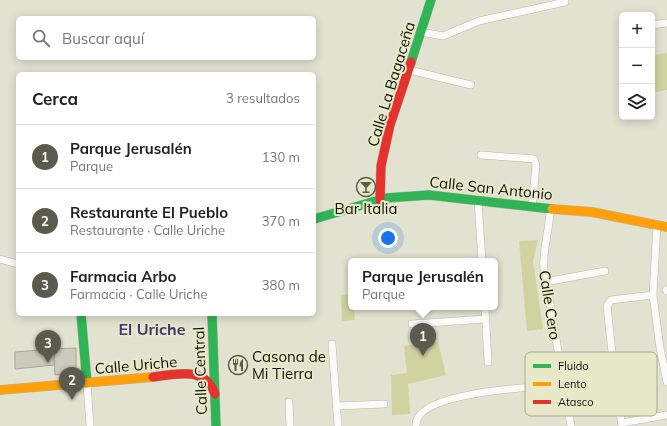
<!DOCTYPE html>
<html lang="es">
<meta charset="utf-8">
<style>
:root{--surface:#fff;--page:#f2f2f2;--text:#222;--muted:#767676;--line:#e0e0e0;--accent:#5a5b4d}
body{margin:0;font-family:Mulish,sans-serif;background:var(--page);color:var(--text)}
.controls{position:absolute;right:12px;top:12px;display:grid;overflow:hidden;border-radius:6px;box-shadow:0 2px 10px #0003}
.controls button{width:36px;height:36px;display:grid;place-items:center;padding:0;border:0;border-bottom:1px solid var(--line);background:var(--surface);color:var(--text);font:20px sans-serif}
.you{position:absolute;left:388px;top:238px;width:14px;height:14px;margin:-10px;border:3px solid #fff;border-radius:50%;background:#1a73e8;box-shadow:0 0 0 6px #1a73e833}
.badge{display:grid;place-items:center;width:26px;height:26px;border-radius:50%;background:var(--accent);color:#fff;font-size:13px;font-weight:700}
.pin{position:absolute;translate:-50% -33px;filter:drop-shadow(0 1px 2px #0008)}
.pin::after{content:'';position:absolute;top:21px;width:14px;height:12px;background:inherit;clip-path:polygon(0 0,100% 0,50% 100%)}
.popup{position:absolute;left:348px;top:258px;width:150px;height:52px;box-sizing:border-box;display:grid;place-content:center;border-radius:6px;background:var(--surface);filter:drop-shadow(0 1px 3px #0005);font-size:13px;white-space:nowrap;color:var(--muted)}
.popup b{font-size:15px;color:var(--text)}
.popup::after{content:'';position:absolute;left:50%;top:100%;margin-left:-8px;border:8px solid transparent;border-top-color:var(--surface)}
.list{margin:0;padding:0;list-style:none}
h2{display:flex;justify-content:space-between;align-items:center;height:52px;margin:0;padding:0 16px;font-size:17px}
h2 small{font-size:13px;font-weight:400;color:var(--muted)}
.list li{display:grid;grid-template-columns:26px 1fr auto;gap:12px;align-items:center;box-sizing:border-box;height:64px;padding:0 16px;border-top:1px solid var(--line)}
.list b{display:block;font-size:15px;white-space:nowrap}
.list p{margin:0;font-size:13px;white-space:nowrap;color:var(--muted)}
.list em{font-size:13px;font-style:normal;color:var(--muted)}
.icon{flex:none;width:22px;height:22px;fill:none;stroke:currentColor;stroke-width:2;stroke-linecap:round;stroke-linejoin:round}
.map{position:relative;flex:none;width:667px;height:426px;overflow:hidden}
.search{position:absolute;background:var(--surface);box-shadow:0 2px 10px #0003;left:16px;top:16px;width:300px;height:44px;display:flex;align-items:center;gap:10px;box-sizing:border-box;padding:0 14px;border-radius:6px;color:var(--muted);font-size:15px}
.panel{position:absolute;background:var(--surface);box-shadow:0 2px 10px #0003;left:16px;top:72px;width:300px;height:244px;border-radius:6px}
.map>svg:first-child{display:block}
.green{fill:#d0d3a0}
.building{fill:#cacbbc;stroke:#a8a99c}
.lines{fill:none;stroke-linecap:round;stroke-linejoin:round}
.street-casing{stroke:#b8b9ab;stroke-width:8}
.fast-casing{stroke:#b8b9ab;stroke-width:10}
.slow-casing{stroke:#b8b9ab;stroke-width:10}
.jam-casing{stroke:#b8b9ab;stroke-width:10}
.street{stroke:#fafbf8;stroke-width:7}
.fast{stroke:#30b455;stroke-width:9}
.slow{stroke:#ff9f0a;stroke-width:9}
.jam{stroke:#e5322d;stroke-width:9}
.labels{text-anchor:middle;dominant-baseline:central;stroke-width:4;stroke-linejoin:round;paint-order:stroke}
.street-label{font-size:15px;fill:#111207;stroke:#e7e9c9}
.poi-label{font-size:15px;fill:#111207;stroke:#e7e9c9}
.neighbourhood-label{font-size:16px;font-weight:bold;fill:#423571;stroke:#e7e9c9}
.key{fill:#e7e9c9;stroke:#a7a88f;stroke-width:1}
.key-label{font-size:11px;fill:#111207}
</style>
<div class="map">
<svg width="667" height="426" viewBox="0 0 667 426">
<rect width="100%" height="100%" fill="#e1e2d0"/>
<path class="green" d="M667 53V90L656 92 652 79V55Z
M538 240 533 261 543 329 527 331 519 241Z
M351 294V307H354L355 320 342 321 341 295Z
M438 342 446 375 408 384 410 414 392 415 391 375 407 373 404 346Z"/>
<path class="building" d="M76 348V374L55 375 54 349Z
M54 349V365L15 369V352Z"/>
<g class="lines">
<g class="street-casing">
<path id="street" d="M652 25 667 23
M421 32 443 36 479 21 565 2
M409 70 471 85
M481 155 534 159 536 165 532 207
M478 201 482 261
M550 209C550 230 542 249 544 269L571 426
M657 225 653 295 660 348 667 382
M0 259 18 264
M545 282 605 271
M666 290 667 291
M485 307 488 362
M412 324 485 319
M332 344 338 426
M87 383 90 426
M586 385 615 381
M289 402 290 426
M337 406 384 404
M622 423 667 415
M416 426C413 389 553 386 579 384
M622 426 615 381 607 306 611 300 653 295"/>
</g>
<g class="fast-casing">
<path id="fast" d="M411 62 431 0
M314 219 386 198 429 195 552 209
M81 314 87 383
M212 314 216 426"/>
</g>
<g class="slow-casing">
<path id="slow" d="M552 209 592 212 667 227
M0 390 153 377"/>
</g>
<g class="jam-casing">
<path id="jam" d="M380 200 381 166 390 125 411 62
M153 377C177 374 205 366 215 394"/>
</g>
<use href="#street" class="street"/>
<use href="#fast" class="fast"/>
<use href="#slow" class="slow"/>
<use href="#jam" class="jam"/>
</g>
<defs>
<g id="bar-ring" transform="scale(1)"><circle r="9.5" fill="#e7e9c9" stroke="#5a5b4d" stroke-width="1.5"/><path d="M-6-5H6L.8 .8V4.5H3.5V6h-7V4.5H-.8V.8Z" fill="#5a5b4d"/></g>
<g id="restaurant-ring" transform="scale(1)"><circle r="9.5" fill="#e7e9c9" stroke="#5a5b4d" stroke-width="1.5"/><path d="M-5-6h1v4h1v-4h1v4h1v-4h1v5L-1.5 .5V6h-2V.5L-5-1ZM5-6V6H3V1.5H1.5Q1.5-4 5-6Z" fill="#5a5b4d"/></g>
</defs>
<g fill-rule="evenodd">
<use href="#bar-ring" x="366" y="187"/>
<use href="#restaurant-ring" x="238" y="365"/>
</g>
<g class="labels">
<g class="street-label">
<text transform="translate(391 84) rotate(-73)">Calle La Bagaceña</text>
<text transform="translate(491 188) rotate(6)">Calle San Antonio</text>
<text transform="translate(550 305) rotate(81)">Calle Cero</text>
<text transform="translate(136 365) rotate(-5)">Calle Uriche</text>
<text transform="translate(200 371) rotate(-92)">Calle Central</text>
</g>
<g class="poi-label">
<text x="366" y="208">Bar Italia</text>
<text x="252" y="356" text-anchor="start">Casona de<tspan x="252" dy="17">Mi Tierra</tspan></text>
</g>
<g class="neighbourhood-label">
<text x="152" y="329">El Uriche</text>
</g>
</g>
<rect x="525" y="352" width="132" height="64" rx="6" class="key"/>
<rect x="533" y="364" width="18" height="4" fill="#30b455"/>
<rect x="533" y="382" width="18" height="4" fill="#ff9f0a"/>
<rect x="533" y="400" width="18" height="4" fill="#e5322d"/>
<g class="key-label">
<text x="558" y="370">Fluido</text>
<text x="558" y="388">Lento</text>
<text x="558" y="406">Atasco</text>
</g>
</svg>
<div class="controls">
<button>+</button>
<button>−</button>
<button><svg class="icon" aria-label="layers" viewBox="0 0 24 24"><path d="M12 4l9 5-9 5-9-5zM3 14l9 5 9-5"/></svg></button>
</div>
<div class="you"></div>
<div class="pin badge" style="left:423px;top:356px">1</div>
<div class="popup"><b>Parque Jerusalén</b>Parque</div>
<div class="pin badge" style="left:72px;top:400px">2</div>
<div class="pin badge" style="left:48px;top:363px">3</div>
<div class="search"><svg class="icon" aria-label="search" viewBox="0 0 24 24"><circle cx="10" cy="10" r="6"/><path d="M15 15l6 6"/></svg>Buscar aquí</div>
<section class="panel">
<h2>Cerca<small>3 resultados</small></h2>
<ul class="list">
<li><span class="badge">1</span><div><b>Parque Jerusalén</b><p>Parque</p></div><em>130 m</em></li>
<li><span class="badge">2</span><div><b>Restaurante El Pueblo</b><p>Restaurante · Calle Uriche</p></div><em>370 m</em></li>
<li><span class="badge">3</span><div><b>Farmacia Arbo</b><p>Farmacia · Calle Uriche</p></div><em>380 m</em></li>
</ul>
</section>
</div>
